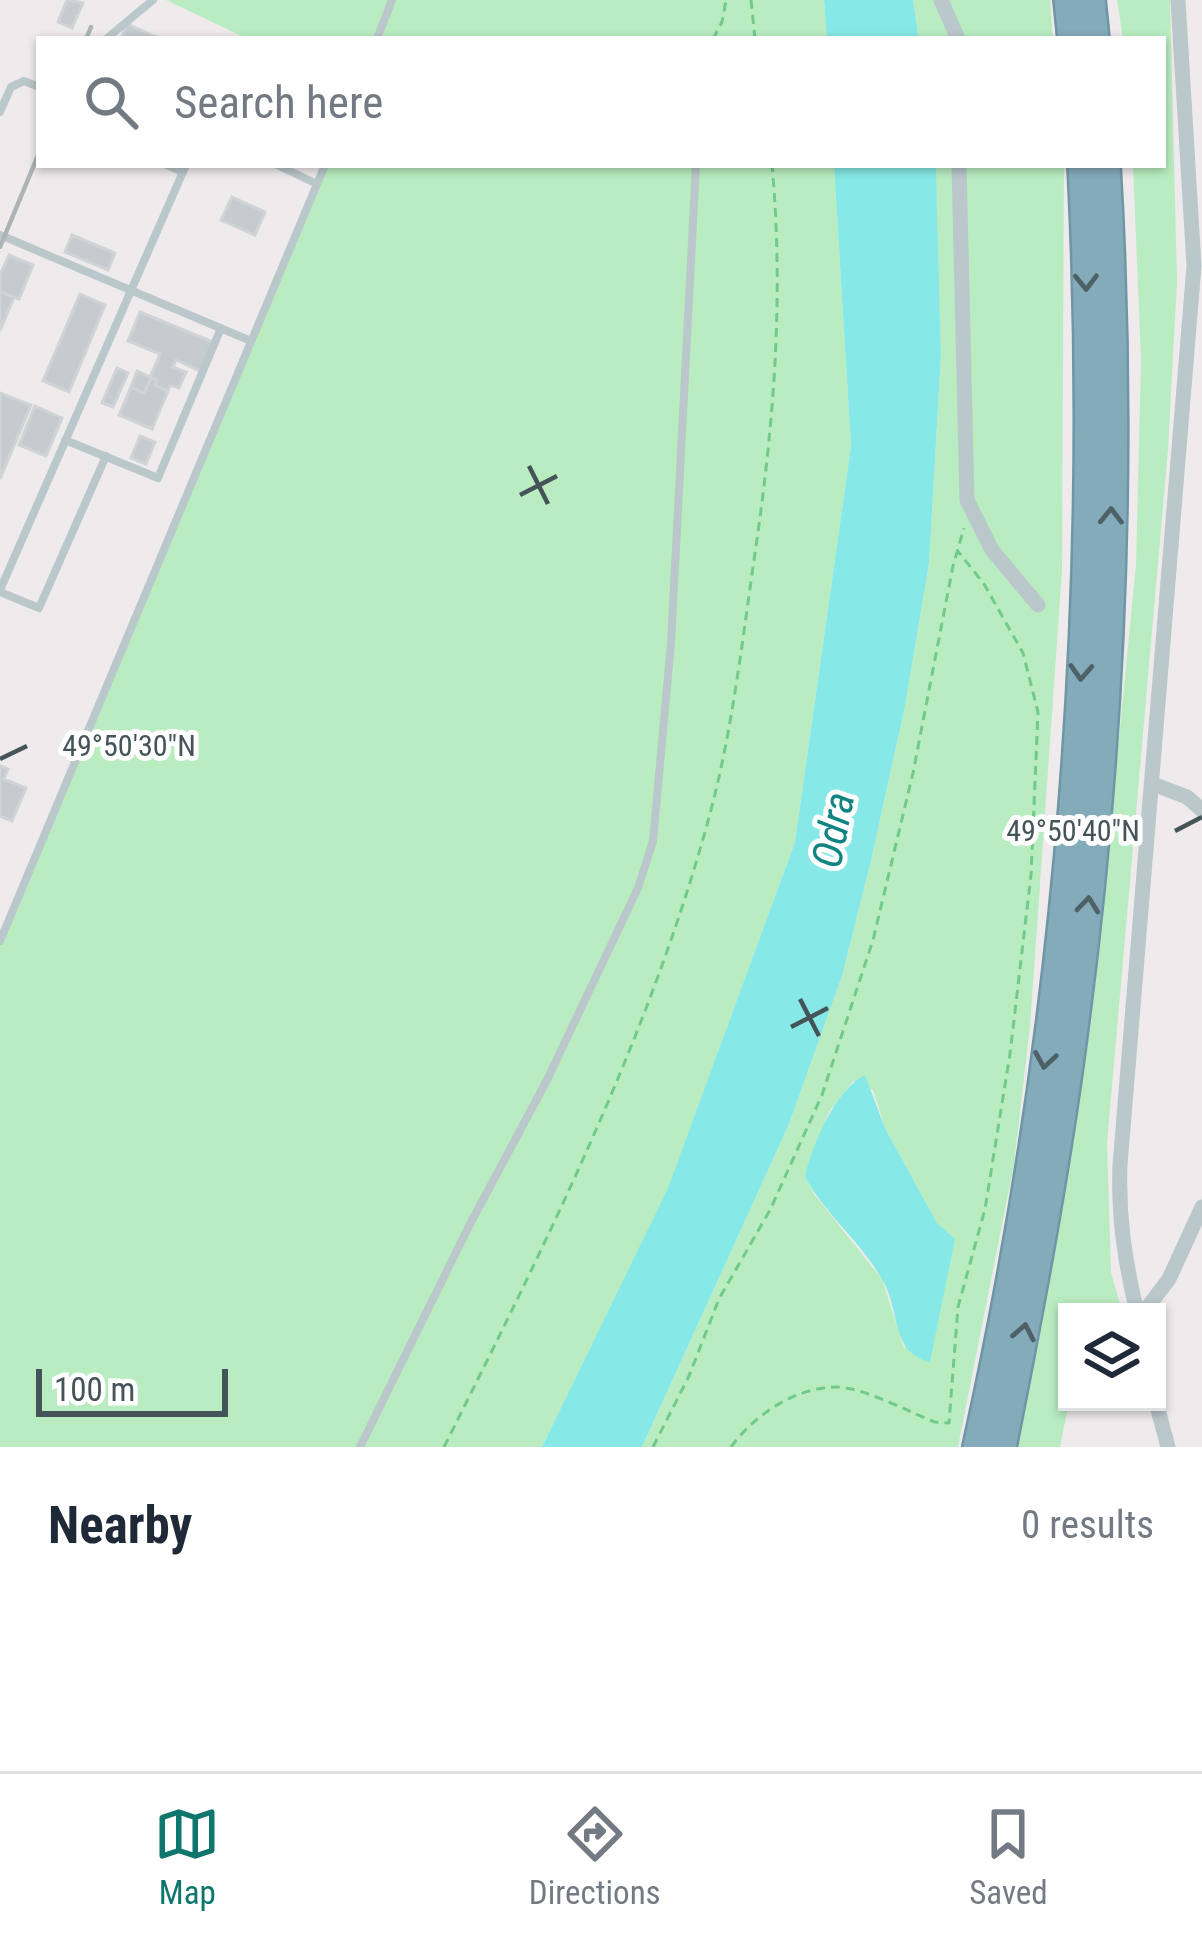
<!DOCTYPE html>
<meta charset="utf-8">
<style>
:root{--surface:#fff;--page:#f6f6f7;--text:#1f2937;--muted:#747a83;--line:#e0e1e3;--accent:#0f766e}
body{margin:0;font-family:"Roboto Condensed",sans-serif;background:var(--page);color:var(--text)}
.controls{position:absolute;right:36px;bottom:36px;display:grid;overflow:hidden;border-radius:0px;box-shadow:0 3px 9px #0004}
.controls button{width:108px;height:108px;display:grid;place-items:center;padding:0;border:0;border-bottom:3px solid var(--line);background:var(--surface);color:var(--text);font:60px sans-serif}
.scale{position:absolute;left:36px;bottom:30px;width:192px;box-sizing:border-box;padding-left:12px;border:6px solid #455458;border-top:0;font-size:33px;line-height:42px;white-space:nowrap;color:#455458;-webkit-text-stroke:9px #fff;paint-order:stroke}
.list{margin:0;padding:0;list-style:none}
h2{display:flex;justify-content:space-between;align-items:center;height:156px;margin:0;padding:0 48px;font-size:51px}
h2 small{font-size:39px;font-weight:400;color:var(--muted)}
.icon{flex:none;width:66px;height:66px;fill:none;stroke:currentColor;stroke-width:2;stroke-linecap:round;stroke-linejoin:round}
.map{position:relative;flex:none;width:1202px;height:1447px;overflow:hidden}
.search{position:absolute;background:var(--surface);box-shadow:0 3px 9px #0004;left:36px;right:36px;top:36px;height:132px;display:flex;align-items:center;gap:30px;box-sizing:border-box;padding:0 42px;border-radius:0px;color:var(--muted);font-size:45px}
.sheet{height:324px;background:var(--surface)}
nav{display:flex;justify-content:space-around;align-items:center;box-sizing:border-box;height:168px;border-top:3px solid var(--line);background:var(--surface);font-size:33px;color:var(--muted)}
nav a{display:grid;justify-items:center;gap:6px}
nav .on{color:var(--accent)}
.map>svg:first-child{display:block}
.green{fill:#b9edc1;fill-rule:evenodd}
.water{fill:#87e9e7}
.building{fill:#c5cbcf;stroke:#d0d4d7;stroke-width:3}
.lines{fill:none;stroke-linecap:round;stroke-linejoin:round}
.motorway-casing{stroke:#6f96a6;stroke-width:32}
.path{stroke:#72ca8a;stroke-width:3;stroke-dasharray:9 6;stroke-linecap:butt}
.service{stroke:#bac7cb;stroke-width:8}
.minor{stroke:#bac7cb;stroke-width:15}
.motorway{stroke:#84abba;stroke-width:27}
.rail{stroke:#aeb3b6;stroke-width:4.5}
.oneway{stroke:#4e6167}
.ticks{fill:none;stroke:#455458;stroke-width:4.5}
.labels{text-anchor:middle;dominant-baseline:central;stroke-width:10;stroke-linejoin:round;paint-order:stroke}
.water-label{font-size:42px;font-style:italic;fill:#0f8482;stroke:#fff}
.ticks-label{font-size:30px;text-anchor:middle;fill:#455458;stroke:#fff;stroke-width:10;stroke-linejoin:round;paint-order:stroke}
</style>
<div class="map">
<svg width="1202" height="1447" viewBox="0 0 1202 1447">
<rect width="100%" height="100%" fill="#efebec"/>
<path class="green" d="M166 0H824L827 39H248Z
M913 0H1050L1053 39H919Z
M1117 0H1170L1177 281 1168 450 1107 1143 1111 1272 1122 1312H1067L1069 1402 1060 1447H1017L1091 1024 1136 564 1141 360 1133 165H1163V39H1123Z
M325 165H834L851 446 795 842 668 1189 542 1447H0V941Z
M935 165H1064L1062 571 1030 1027 1014 1164 958 1447H642L789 1124 842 976 871 861 905 706 929 564 941 356ZM853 1081 873 1090 885 1128 937 1223 949 1235 904 1348 882 1279 814 1194 805 1177 829 1112Z"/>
<path class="water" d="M824 0H913L919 39H827Z
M834 165H935L936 171 941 356 929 564 905 706 871 861 842 976 789 1124 642 1447H542L668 1188 795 842 851 446Z
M865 1075 885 1128 937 1223 955 1239 930 1362C892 1353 900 1315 885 1285 865 1245 826 1216 805 1177 811 1147 836 1088 865 1075Z"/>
<path class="building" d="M67 0 83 3 72 28 58 22Z
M127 24 159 38V39H121Z
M232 197 265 212 255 235 221 220Z
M72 235 115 253 108 270 65 252Z
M9 255 33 265 19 299 0 292V275Z
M0 291 14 297 0 331Z
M80 294 105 305 69 392 43 381Z
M140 312 213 342 200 371 176 360 173 367 186 372 179 388 170 385 168 391 155 385 157 380 151 378 144 393 131 387 137 371 150 377 160 354 128 341Z
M117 368 128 373 113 407 102 403Z
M151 378 157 380 155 385 168 391 152 429 119 415 131 387 144 393Z
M0 393 31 405 0 479Z
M35 406 62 418 46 456 19 445Z
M140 436 155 442 146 464 131 458Z
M0 766 8 769 4 779 26 788 12 821 0 816Z"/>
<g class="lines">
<g class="motorway-casing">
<path id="motorway" d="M1068 0 1072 39
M1091 0 1095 39
M977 1447C1070 1028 1104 594 1082 165
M1002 1447C1029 1310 1055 1174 1073 1035 1111 748 1123 454 1106 165"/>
</g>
<path class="path" d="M751 0 755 39
M713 39 722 22 726 0
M444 1447C545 1245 648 1040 708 821 732 735 742 642 755 553 774 424 784 295 772 165
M653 1447 689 1376 719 1299 770 1210 822 1095 873 940 913 773 953 566 964 528
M731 1447C754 1415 796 1387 836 1387 863 1387 909 1412 935 1422L949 1423 958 1307 985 1209 1010 1054 1031 875 1038 712 1023 653 984 584 957 550"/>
<path class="service" d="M106 39 153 0
M377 39 392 0
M0 112 11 87 24 81 39 87
M167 165 183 172
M277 165 317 184
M0 235 251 341
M65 440 158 478 221 328
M0 590 186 165
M0 592 39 608 106 456
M0 941 325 165
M360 1447 469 1226 547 1080 638 888 653 841 671 643 696 165"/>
<path class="minor" d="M941 0 958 39
M959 165 967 500 992 550 1038 605
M1153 784 1187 797 1202 810
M1137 1312C1125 1262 1118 1217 1120 1165L1194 266 1178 0
M1144 1312 1169 1279 1202 1207
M1156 1402 1168 1447"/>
<use href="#motorway" class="motorway"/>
<path class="rail" d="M86 39 91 27
M0 247 39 153"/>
</g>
<defs><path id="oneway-chevron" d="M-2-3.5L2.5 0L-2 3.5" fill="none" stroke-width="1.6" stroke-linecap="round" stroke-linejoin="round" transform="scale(3)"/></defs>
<g class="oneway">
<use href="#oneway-chevron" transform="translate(1086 282) rotate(89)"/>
<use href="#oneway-chevron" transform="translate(1111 516) rotate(-89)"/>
<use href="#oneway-chevron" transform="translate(1081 672) rotate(93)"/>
<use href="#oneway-chevron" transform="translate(1088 905) rotate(-84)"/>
<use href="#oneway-chevron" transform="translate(1045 1060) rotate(99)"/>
<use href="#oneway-chevron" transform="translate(1024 1332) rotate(-79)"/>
</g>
<path class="ticks" d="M529 466 548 504M520 495 557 476M0 759 27 746M1175 831 1202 817M800 999 819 1036M791 1027 828 1008"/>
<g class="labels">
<g class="water-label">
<text transform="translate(833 830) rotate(-79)">Odra</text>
</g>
</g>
<g class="ticks-label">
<text x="129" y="756">49°50'30"N</text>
<text x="1073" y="841">49°50'40"N</text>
</g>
</svg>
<div class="controls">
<button><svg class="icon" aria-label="layers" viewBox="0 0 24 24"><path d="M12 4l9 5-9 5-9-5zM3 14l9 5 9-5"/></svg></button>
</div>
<div class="scale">100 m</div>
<div class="search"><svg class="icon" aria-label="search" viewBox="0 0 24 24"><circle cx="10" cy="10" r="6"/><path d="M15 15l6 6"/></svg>Search here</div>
</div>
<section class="sheet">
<h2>Nearby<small>0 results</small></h2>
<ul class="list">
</ul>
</section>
<nav>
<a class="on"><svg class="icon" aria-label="map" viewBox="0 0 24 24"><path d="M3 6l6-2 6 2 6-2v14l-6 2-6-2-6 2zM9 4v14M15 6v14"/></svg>Map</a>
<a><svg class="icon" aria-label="directions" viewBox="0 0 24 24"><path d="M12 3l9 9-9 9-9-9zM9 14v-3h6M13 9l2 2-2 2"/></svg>Directions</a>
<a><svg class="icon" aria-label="saved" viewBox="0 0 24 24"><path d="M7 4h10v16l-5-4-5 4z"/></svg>Saved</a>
</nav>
